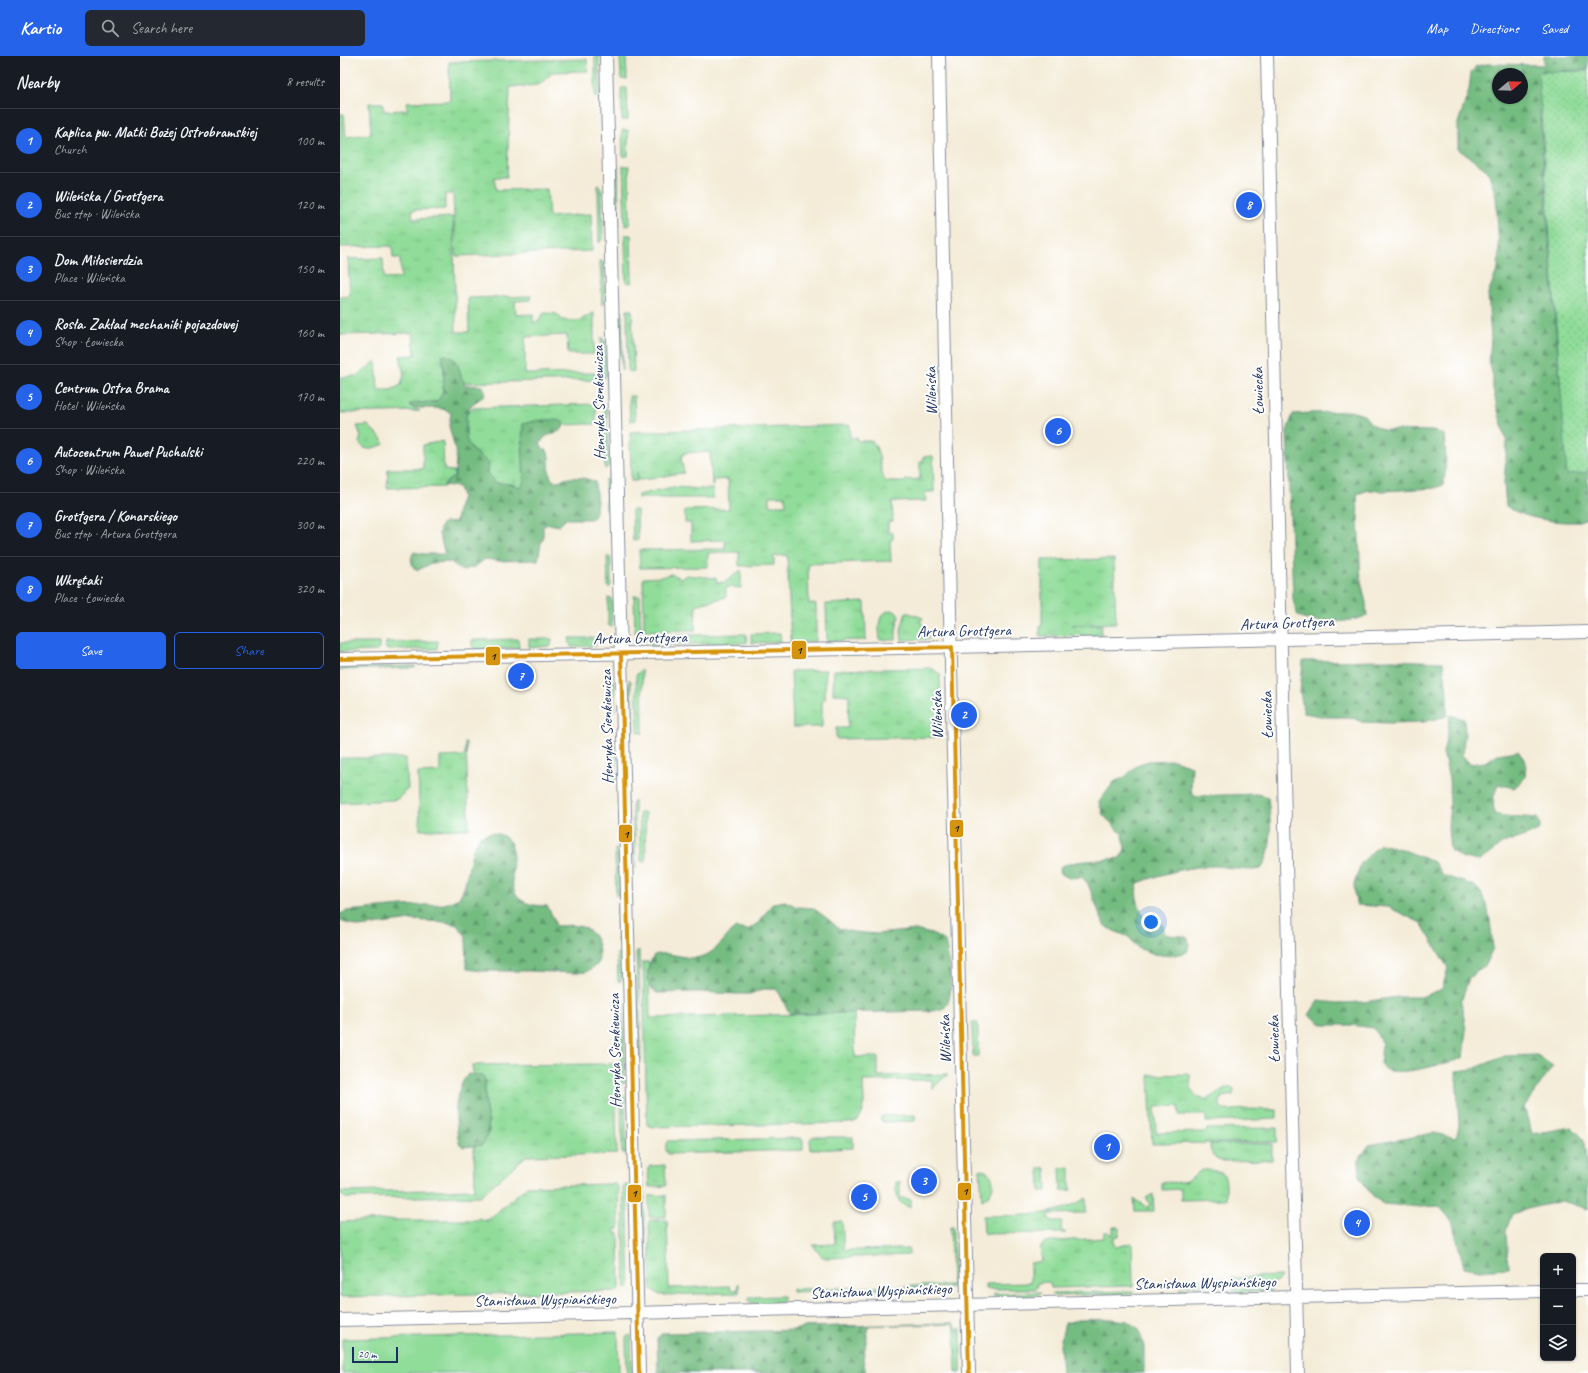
<!DOCTYPE html>
<meta charset="utf-8">
<style>
:root{--surface:#171b24;--page:#242831;--text:#f1f3f6;--muted:#9ea1a6;--line:#363941;--accent:#2563eb}
body{margin:0;font-family:Caveat,sans-serif;background:var(--page);color:var(--text)}
.controls{position:absolute;right:12px;bottom:12px;display:grid;overflow:hidden;border-radius:6px;box-shadow:0 1px 3px #0004}
.controls button{width:36px;height:36px;display:grid;place-items:center;padding:0;border:0;border-bottom:1px solid var(--line);background:var(--surface);color:var(--text);font:20px sans-serif}
.compass{position:absolute;left:1152px;top:12px;width:36px;height:36px;border-radius:50%;background:var(--surface);box-shadow:0 1px 3px #0004;rotate:71deg}
.scale{position:absolute;left:12px;bottom:10px;width:46px;box-sizing:border-box;padding-left:4px;border:2px solid #1b2f5e;border-top:0;font-size:11px;line-height:14px;white-space:nowrap;color:#1b2f5e;-webkit-text-stroke:3px #fff;paint-order:stroke}
.you{position:absolute;left:811px;top:866px;width:14px;height:14px;margin:-10px;border:3px solid #fff;border-radius:50%;background:#1a73e8;box-shadow:0 0 0 6px #1a73e833}
.badge{display:grid;place-items:center;width:26px;height:26px;border-radius:50%;background:var(--accent);color:#fff;font-size:13px;font-weight:700}
.pin{position:absolute;translate:-50% -50%;border:2px solid #fff;box-shadow:0 1px 4px #0006}
.list{margin:0;padding:0;list-style:none}
h2{display:flex;justify-content:space-between;align-items:center;height:52px;margin:0;padding:0 16px;font-size:17px}
h2 small{font-size:13px;font-weight:400;color:var(--muted)}
.list li{display:grid;grid-template-columns:26px 1fr auto;gap:12px;align-items:center;box-sizing:border-box;height:64px;padding:0 16px;border-top:1px solid var(--line)}
.list b{display:block;font-size:15px;white-space:nowrap}
.list p{margin:0;font-size:13px;white-space:nowrap;color:var(--muted)}
.list em{font-size:13px;font-style:normal;color:var(--muted)}
.actions{display:flex;gap:8px;padding:12px 16px}
.actions a{flex:1;padding:9px 0;border:1px solid var(--accent);border-radius:6px;text-align:center;font-size:14px;color:var(--accent)}
.actions .main{background:var(--accent);color:#fff}
.icon{flex:none;width:22px;height:22px;fill:none;stroke:currentColor;stroke-width:2;stroke-linecap:round;stroke-linejoin:round}
.map{position:relative;flex:none;width:1248px;height:1317px;overflow:hidden}
header{display:flex;align-items:center;gap:24px;box-sizing:border-box;height:56px;padding:0 20px;background:var(--accent);color:#fff}
header strong{font-size:19px}
nav{display:flex;gap:22px;margin-inline-start:auto;font-size:14px}
.search{width:280px;height:36px;background:var(--page);display:flex;align-items:center;gap:10px;box-sizing:border-box;padding:0 14px;border-radius:6px;color:var(--muted);font-size:15px}
main{display:flex}
aside{flex:1;background:var(--surface)}
.map>svg:first-child{display:block}
.grass{fill:url(#grass-tufts);stroke:#56867c;fill-rule:evenodd}
.forest{fill:url(#forest-firs);stroke:#487670;fill-rule:evenodd}
.garden{fill:url(#garden-dots);stroke:#56867c}
.pitch{fill:#90dc99;stroke:#56867c}
.lines{fill:none;stroke-linecap:round;stroke-linejoin:round}
.street-casing{stroke:#888e9b;stroke-width:14}
.street{stroke:#fff;stroke-width:12}
.bus-1-casing{stroke:#fff;stroke-width:7}
.bus-1{stroke:#d6940e;stroke-width:4}
.labels{text-anchor:middle;dominant-baseline:central;stroke-width:4;stroke-linejoin:round;paint-order:stroke}
.street-label{font-size:16px;fill:#1b2f5e;stroke:#fff}
.line-badge{stroke:#fff;stroke-width:1.5}
.pale-badge-label{font-size:11px;text-anchor:middle;font-weight:bold;fill:#111}
</style>
<header>
<strong>Kartio</strong>
<div class="search"><svg class="icon" aria-label="search" viewBox="0 0 24 24"><circle cx="10" cy="10" r="6"/><path d="M15 15l6 6"/></svg>Search here</div>
<nav><a>Map</a><a>Directions</a><a>Saved</a></nav>
</header>
<main>
<aside>
<h2>Nearby<small>8 results</small></h2>
<ul class="list">
<li><span class="badge">1</span><div><b>Kaplica pw. Matki Bożej Ostrobramskiej</b><p>Church</p></div><em>100 m</em></li>
<li><span class="badge">2</span><div><b>Wileńska / Grottgera</b><p>Bus stop · Wileńska</p></div><em>120 m</em></li>
<li><span class="badge">3</span><div><b>Dom Miłosierdzia</b><p>Place · Wileńska</p></div><em>150 m</em></li>
<li><span class="badge">4</span><div><b>Rosła. Zakład mechaniki pojazdowej</b><p>Shop · Łowiecka</p></div><em>160 m</em></li>
<li><span class="badge">5</span><div><b>Centrum Ostra Brama</b><p>Hotel · Wileńska</p></div><em>170 m</em></li>
<li><span class="badge">6</span><div><b>Autocentrum Paweł Puchalski</b><p>Shop · Wileńska</p></div><em>220 m</em></li>
<li><span class="badge">7</span><div><b>Grottgera / Konarskiego</b><p>Bus stop · Artura Grottgera</p></div><em>300 m</em></li>
<li><span class="badge">8</span><div><b>Wkrętaki</b><p>Place · Łowiecka</p></div><em>320 m</em></li>
</ul>
<div class="actions"><a class="main">Save</a><a>Share</a></div>
</aside>
<div class="map">
<svg width="1248" height="1317" viewBox="0 0 1248 1317">
<defs>
<pattern id="grass-tufts" width="24" height="20" patternUnits="userSpaceOnUse"><rect width="24" height="20" fill="#90dc99"/><path d="M3 7l-1-3M5 7V3M7 7l1-3M15 17l-1-3M17 17v-4M19 17l1-3" fill="none" stroke="#7cbd86"/></pattern>
<pattern id="forest-firs" width="22" height="20" patternUnits="userSpaceOnUse"><rect width="22" height="20" fill="#74bc81"/><path d="M5 1l3.5 6h-7zM16 11l3.5 6h-7z" fill="#5e996d"/></pattern>
<pattern id="garden-dots" width="8" height="8" patternUnits="userSpaceOnUse"><rect width="8" height="8" fill="#90dc99"/><path d="M2 2h.1M6 6h.1" fill="none" stroke="#7cbd86" stroke-width="1.8" stroke-linecap="round"/></pattern>
</defs>
<rect width="100%" height="100%" fill="#fff"/>
<filter id="ink" filterUnits="userSpaceOnUse"><feTurbulence type="fractalNoise" baseFrequency=".025" numOctaves="2"/><feDisplacementMap in="SourceGraphic" scale="8" xChannelSelector="R" yChannelSelector="G"/><feConvolveMatrix kernelMatrix="1 2 1 2 8 2 1 2 1" color-interpolation-filters="sRGB"/></filter>
<filter id="wash" filterUnits="userSpaceOnUse"><feTurbulence type="fractalNoise" baseFrequency=".012" numOctaves="4" result="noise"/><feDisplacementMap in="SourceGraphic" scale="16" xChannelSelector="R" yChannelSelector="G"/><feGaussianBlur stdDeviation="0.9" result="paint"/><feColorMatrix in="noise" values="0 0 0 0 0 0 0 0 0 0 0 0 0 0 0 0 0 1.4 0 .05"/><feComposite in="paint" operator="in"/></filter>
<g filter="url(#wash)">
<rect width="100%" height="100%" fill="#f4ecd8"/>
<path class="grass" d="M255 0H259L260 39 255 42Z
M280 0H286L287 23H281Z
M247 3 248 15 213 16 199 29 170 31 167 121H154L156 134 207 133 209 161 251 158 252 195 116 200 113 138H105V153L72 154 73 163 113 161 116 276H129L128 242 191 240V244L175 245 176 259 193 258V267L199 264 204 257 217 258 223 264 238 265 254 257V298H228L227 279 185 281V318L255 317V324L117 327 103 298C102 310 109 340 95 346 94 346 90 345 88 346 82 346 76 349 70 350L80 355 0 357V321L17 320 36 305 38 334H51L61 329 64 319 60 300 75 299 73 277 0 279V241L10 240 8 203 43 202 44 223 61 222 60 202H53L52 190 0 191V58H4L6 81 31 78 29 47H43L44 55 67 54V46L110 45 109 6Z
M281 32H287L288 64H282Z
M282 74H288V100H283Z
M283 110H289L290 169 285 170Z
M278 111 279 169 277 167 276 113Z
M258 129 260 130 262 134 263 182 259 187Z
M285 179H291L292 227 286 226Z
M260 205H262L264 208 265 245 262 249Z
M287 254H292L294 315 288 316Z
M282 255 283 315 281 312 280 256Z
M261 281 265 285 267 319 263 323Z
M289 340H294L295 364 290 365Z
M256 348V368L185 370 183 434 148 425 125 387 126 360 132 352Z
M264 351H266L267 354 269 410 265 413Z
M28 369 40 381 44 387 43 389 29 393 24 392 19 387 21 380 17 370Z
M510 369V382H517L518 385H532C542 396 538 414 546 426H565L566 424 580 423V406H583V401L593 400 594 436H585L586 445 552 446 553 465 548 466V477L553 476V483L550 484 551 505 468 508 469 548H476V586L451 587 447 499 434 500V509L399 510V496L368 497V511L300 512 299 494 385 493V484L351 485V467H345V454L389 453 388 423 374 424V429L372 430 370 396 344 397 341 402 344 417C328 418 313 424 297 424V416V425H291L290 376ZM430 440H445L446 449H430Z
M103 385 104 414 114 415 115 420 105 427 104 431 47 432 48 413H83V389Z
M265 423 268 424 270 450 269 452 266 454Z
M332 431C346 431 359 434 373 433V442H298V439Z
M292 454H297L298 484 293 485Z
M267 501H269L271 502V530L269 532 268 530Z
M774 503 776 567 731 569H762L761 579 700 580V570H702V504Z
M401 514V532L386 531V541L356 549 355 574 304 575 303 522 321 521 331 518 341 522 347 519 376 522 377 527 385 526Z
M294 540H300L301 580 406 578 407 587 310 589 309 582H301L295 577Z
M268 542 272 543V571L268 569Z
M525 546 526 584 487 585 486 548Z
M551 554 557 556 559 560 556 574V584H540C539 572 536 558 551 554Z
M566 556 583 562 580 566 585 570 589 583 562 584 561 574Z
M440 577 441 586 411 587V578Z
M229 582H257L256 590 231 591Z
M178 583 179 592 134 593 132 589V584Z
M189 583H212L211 590 189 592Z
M98 585 97 593 49 594 46 593V586Z
M0 587H39V593L36 595 0 596Z
M75 610V612L0 614V612Z
M591 612 600 618 601 681 496 683V672H508L509 639 493 638 494 614Z
M302 614 303 677H298L296 619Z
M486 614 485 643 482 646V671H453L451 615Z
M289 623 291 625 293 677 290 675Z
M270 625H274L275 654H270Z
M125 686H126L129 773 80 774 78 717 100 716V701L125 700Z
M272 687 276 689 277 726H273Z
M0 702H66L68 733 58 743 52 744 0 747Z
M294 745 296 812 294 807 292 750Z
M299 757H305L306 805H301Z
M275 793 278 794 280 838 276 840Z
M277 850 280 852 281 883 277 885Z
M299 894 301 1004 299 1002 296 896Z
M277 897 282 901V924L278 926Z
M303 906H309L310 962 514 957 515 1001H538V1020L608 1018 592 1033V1024L523 1025C523 1039 529 1062 512 1067L314 1071 307 1069Z
M278 940 283 943 285 1027 281 1028Z
M632 967H638V1000H633Z
M272 1008H275L277 1098 186 1100 140 1140 5 1142 0 1137V1136L135 1133 134 1090 142 1089 149 1077 148 1065 145 1046V1024L143 1019H133L132 1009Z
M850 1018C850 1027 850 1035 858 1041 869 1049 880 1030 892 1031L894 1033 893 1039 882 1041C879 1046 879 1052 885 1054 888 1055 892 1054 895 1054 908 1052 923 1054 937 1054V1063L866 1066V1059H839L838 1050 815 1051 816 1077 866 1076 867 1073 937 1072V1086L812 1088 809 1019Z
M281 1038 285 1040 287 1097H282Z
M575 1059V1065L542 1066 540 1063 542 1060Z
M472 1081H513V1092L471 1094 470 1084Z
M461 1082 463 1084V1094L328 1098C325 1094 325 1089 328 1085Z
M870 1088H932V1104L882 1105C874 1102 870 1097 870 1088Z
M325 1109 326 1130 309 1131 308 1112 310 1110Z
M730 1111V1129L732 1134 721 1135 720 1112Z
M699 1112H706L707 1135H700Z
M640 1113C658 1116 656 1138 642 1144Z
M863 1114C889 1114 886 1121 886 1143L841 1144V1133L822 1134V1126C830 1126 843 1128 850 1123 856 1120 856 1116 863 1114Z
M556 1126H560V1142L571 1143V1151C556 1149 556 1139 556 1126Z
M276 1128 278 1131 279 1173H275V1177H279L280 1234 279 1235 0 1241V1166L48 1164H136L139 1162 143 1164H148L187 1130Z
M285 1128H287L290 1233 285 1231 283 1131Z
M813 1138 814 1155H795L794 1143 808 1152 811 1148 806 1142Z
M326 1139V1161H309V1140Z
M304 1140 306 1229 304 1232 302 1142Z
M746 1142V1157L709 1158V1163L713 1165H722L721 1174 726 1177 644 1178 643 1160C678 1159 715 1162 746 1142Z
M309 1164H327L329 1232 390 1230 391 1234H397L398 1228H399V1237L320 1239 311 1233Z
M502 1165 504 1194 569 1193V1199L486 1202 481 1200 473 1189 495 1188 494 1166Z
M610 1171H613L615 1231 452 1236V1233L612 1229Z
M773 1171H779V1180L774 1181V1189L776 1191 792 1187 793 1230 711 1232 710 1226 697 1227V1231L696 1233H645V1228L690 1227V1207L702 1205 700 1192 704 1187 716 1185 764 1182V1176H768L770 1178H773Z
M941 1220 937 1226 935 1227 891 1228V1222Z
M884 1222V1228L842 1229V1223Z
M931 1231V1235L893 1236V1232Z
M882 1232 881 1235 878 1236 845 1237H842L840 1233Z
M793 1235V1238L715 1240 711 1238 712 1237Z
M701 1236 697 1240 654 1241V1238Z
M443 1240V1244L440 1247H411L409 1245V1241Z
M613 1267 617 1273 621 1272V1317H616L615 1273 612 1268 465 1271Z
M291 1279 292 1317H287L286 1281Z"/>
<path class="forest" d="M1204 0H1248V14L1204 16 1200 59 1220 329 1226 336 1248 399V462C1244 463 1240 465 1236 466 1216 467 1182 462 1166 450L1164 426 1167 387 1157 351 1153 332V320L1149 306 1151 283 1148 237 1158 212 1159 193 1156 140 1148 115 1118 93V67L1129 34 1131 17 1136 10 1147 8 1204 9ZM1158 18H1182V42H1158Z
M103 298C124 304 116 314 125 329L143 330 145 335 144 340 131 349 126 360V383L133 395 144 403 149 408 148 418 156 427 171 428 181 431 184 425 182 387 183 368C195 364 212 362 224 366 224 377 217 375 209 379 204 381 202 384 200 388L203 393 207 394C212 405 206 416 213 425 219 426 223 423 229 422 235 421 249 422 255 426L257 446 255 460 251 463H226L219 470 209 468 203 470V483L201 487 198 504 159 505 145 503 136 510 122 515 111 506 92 507 78 514 74 512C71 506 70 502 74 496L84 498H105L99 478 101 469 105 466 110 467 116 465 119 449 122 441 119 431 104 429 105 427 115 420 116 396 109 370 111 357C99 348 84 355 70 350L69 348C76 346 89 347 95 346 108 341 103 310 103 298Z
M1010 355 1024 359 1031 368 1043 374 1093 375 1104 379C1106 396 1107 412 1103 429L1095 432 1045 435 1029 434 1017 438 1021 525 1026 547 1027 560C1004 567 980 569 958 560L953 544 947 375 953 358Z
M1053 604 1103 606 1107 637V660L1084 666 1050 667 1022 666 1010 661H986L964 657 960 636 963 605Z
M1110 659 1124 663 1125 677 1122 699 1130 708 1145 706 1158 698 1178 695 1186 706 1185 722 1174 732 1158 728 1153 743 1154 758C1169 762 1182 760 1197 762L1200 767V773L1188 779 1163 787 1140 805 1123 802 1110 794 1108 771 1110 747 1109 723 1103 696 1108 676Z
M834 704 852 710 851 733 853 740 917 738 928 741C930 764 935 793 921 813 906 816 892 811 877 810 852 809 822 818 798 827 793 841 801 851 804 865L807 868 821 867 823 870 825 878C833 881 841 878 848 882L849 888 847 896 831 900 814 898 798 892 789 881 774 875 764 869 748 828 742 821 729 822 719 817 721 810 736 806 780 802 785 793 783 779 763 759 759 746 774 726 785 721 797 709 808 705Z
M151 777C155 777 160 778 163 780 190 794 146 850 207 850L213 861 216 870C224 870 234 868 242 871 257 876 261 893 258 908L246 916 235 917 191 915H142L127 913 126 880 117 869 105 866 71 864 19 871 0 865V858L7 855 62 850 105 848 119 842 124 832 133 793 140 780Z
M1040 788 1061 793 1094 806 1102 819 1135 830 1141 837 1147 850 1150 864 1153 892 1145 909 1129 922 1121 946 1126 974 1123 1002C1108 1007 1061 1020 1047 1014 1045 1013 1042 1009 1040 1008L1042 988 1034 972 1011 969H983L969 959 978 945 998 947 1023 946 1057 941H1081L1102 933 1108 912 1081 867 1048 851 1016 849 1014 828 1021 807Z
M445 845 457 851 473 852 488 863 498 872 513 876 537 878 575 874 592 878 605 885C608 899 617 942 604 952 601 954 596 954 592 955L450 958C444 950 443 941 436 933H423L410 938H394L359 936 317 937C303 927 307 912 314 899 325 896 333 899 345 901 370 906 379 888 395 872L408 874 419 866 433 847Z
M1197 999 1213 1010 1184 1051 1192 1078 1231 1071C1236 1075 1241 1079 1244 1084 1248 1096 1248 1137 1248 1153L1222 1145 1191 1152 1172 1158 1166 1174 1168 1212 1140 1214 1124 1211 1112 1165 1099 1150 1081 1151 1043 1148 1032 1139 1020 1122 1019 1104 1029 1089 1094 1077 1116 1082 1119 1070 1116 1015 1133 1013 1165 1000Z
M128 1018 143 1019 145 1024V1046L148 1065 149 1077 142 1089 123 1091 119 1087C115 1064 112 1038 128 1018Z
M771 1263 787 1265 799 1273 804 1291V1317H722L720 1288 725 1267 738 1264Z
M529 1270 523 1303 526 1317H318L317 1282 323 1277 420 1275 453 1274 466 1271Z"/>
<path class="garden" d="M1248 15V416L1227 419 1198 16Z"/>
<path class="pitch" d="M278 1276 279 1317H3L2 1283Z"/>
</g>
<g filter="url(#ink)">
<g class="lines">
<g class="street-casing">
<path id="street" d="M266 0 299 1317
M599 0 612 658 629 1317
M927 0 958 1317
M0 603 612 591 1248 576
M1233 1234H1248
M0 1264 1203 1235"/>
</g>
<use href="#street" class="street"/>
<g class="bus-1-casing">
<path id="bus-1" d="M612 591 629 1317
M281 598 299 1317
M0 603 612 591"/>
</g>
<use href="#bus-1" class="bus-1"/>
</g>
</g>
<g class="labels">
<g class="street-label">
<text transform="translate(591 335) rotate(-91)">Wileńska</text>
<text transform="translate(918 335) rotate(-91)">Łowiecka</text>
<text transform="translate(259 347) rotate(-91)">Henryka Sienkiewicza</text>
<text transform="translate(947 567) rotate(-2)">Artura Grottgera</text>
<text transform="translate(624 575) rotate(-1)">Artura Grottgera</text>
<text transform="translate(300 582) rotate(-1)">Artura Grottgera</text>
<text transform="translate(597 659) rotate(-91)">Wileńska</text>
<text transform="translate(927 659) rotate(-91)">Łowiecka</text>
<text transform="translate(267 671) rotate(-91)">Henryka Sienkiewicza</text>
<text transform="translate(605 983) rotate(-91)">Wileńska</text>
<text transform="translate(934 983) rotate(-91)">Łowiecka</text>
<text transform="translate(275 995) rotate(-91)">Henryka Sienkiewicza</text>
<text transform="translate(865 1227) rotate(-1)">Stanisława Wyspiańskiego</text>
<text transform="translate(541 1235) rotate(-2)">Stanisława Wyspiańskiego</text>
<text transform="translate(205 1244) rotate(-1)">Stanisława Wyspiańskiego</text>
</g>
</g>
<g class="line-badge">
<rect x="451" y="584" width="16" height="20" rx="4" fill="#d6940e"/>
<rect x="145" y="590" width="16" height="20" rx="4" fill="#d6940e"/>
<rect x="609" y="763" width="15" height="19" rx="4" fill="#d6940e"/>
<rect x="278" y="768" width="15" height="19" rx="4" fill="#d6940e"/>
<rect x="617" y="1126" width="15" height="19" rx="4" fill="#d6940e"/>
<rect x="287" y="1128" width="15" height="19" rx="4" fill="#d6940e"/>
</g>
<g class="pale-badge-label">
<text x="459" y="598">1</text>
<text x="153" y="604">1</text>
<text x="616" y="776">1</text>
<text x="286" y="782">1</text>
<text x="625" y="1139">1</text>
<text x="294" y="1141">1</text>
</g>
</svg>
<div class="controls">
<button>+</button>
<button>−</button>
<button><svg class="icon" aria-label="layers" viewBox="0 0 24 24"><path d="M12 4l9 5-9 5-9-5zM3 14l9 5 9-5"/></svg></button>
</div>
<svg class="compass" viewBox="-18 -18 36 36"><path d="M0-13l5 13h-10z" fill="#e53935"/><path d="M0 13l5-13h-10z" fill="#9ea1a6"/></svg>
<div class="scale">20 m</div>
<div class="you"></div>
<div class="pin badge" style="left:767px;top:1091px">1</div>
<div class="pin badge" style="left:624px;top:659px">2</div>
<div class="pin badge" style="left:584px;top:1125px">3</div>
<div class="pin badge" style="left:1017px;top:1167px">4</div>
<div class="pin badge" style="left:524px;top:1141px">5</div>
<div class="pin badge" style="left:718px;top:375px">6</div>
<div class="pin badge" style="left:181px;top:620px">7</div>
<div class="pin badge" style="left:909px;top:149px">8</div>
</div>
</main>
